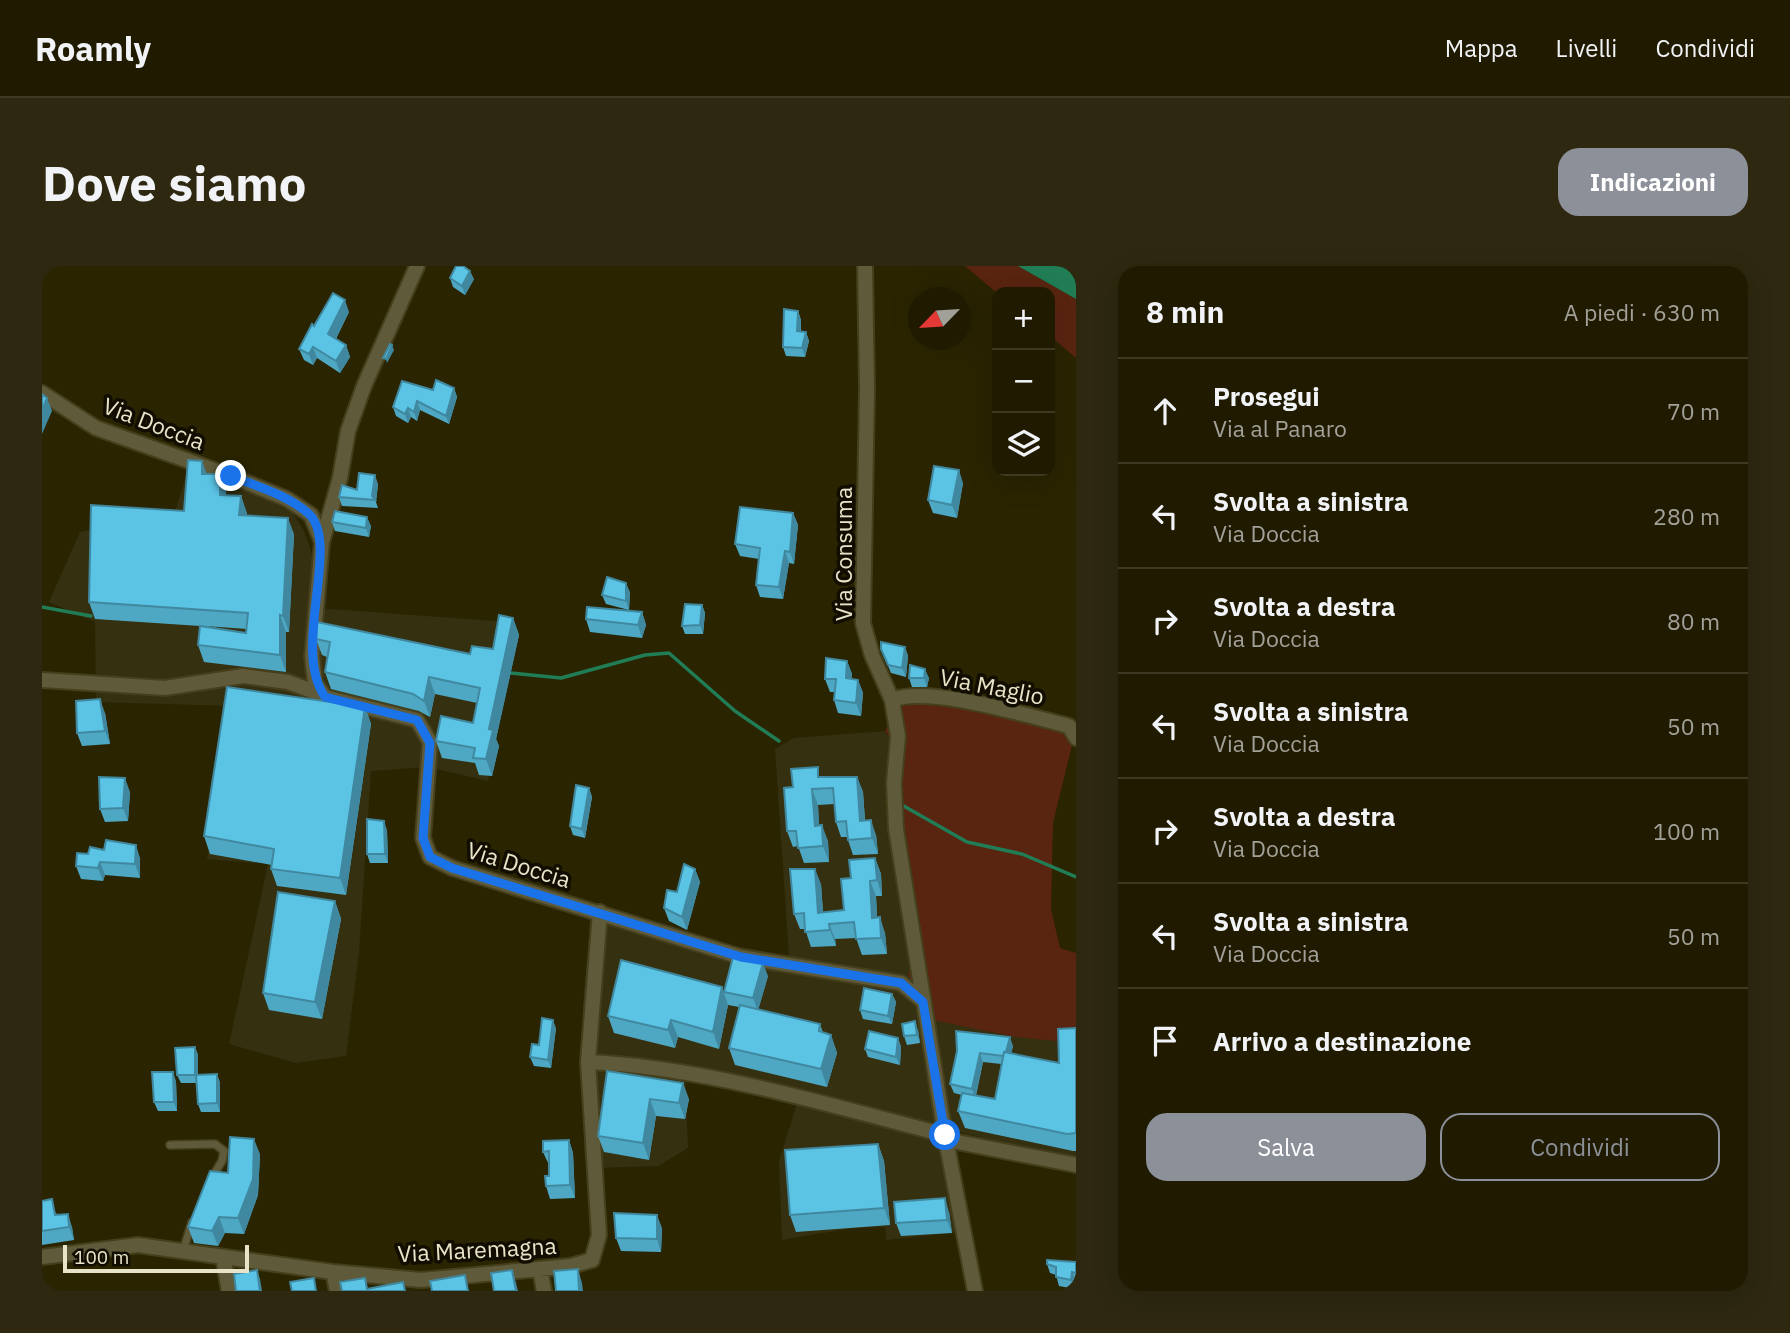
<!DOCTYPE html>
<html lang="it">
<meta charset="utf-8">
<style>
:root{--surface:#201b00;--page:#2d280f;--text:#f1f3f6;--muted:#a2a199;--line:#3d3922;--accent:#8c9099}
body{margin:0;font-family:"IBM Plex Sans",sans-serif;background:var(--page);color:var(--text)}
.controls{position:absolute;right:21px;top:21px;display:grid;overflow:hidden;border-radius:14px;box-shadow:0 7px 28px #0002}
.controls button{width:63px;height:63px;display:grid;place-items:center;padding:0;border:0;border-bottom:2px solid var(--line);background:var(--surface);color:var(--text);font:35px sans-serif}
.compass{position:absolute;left:866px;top:21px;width:63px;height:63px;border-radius:50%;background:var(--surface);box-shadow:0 7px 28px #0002;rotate:245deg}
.scale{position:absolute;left:21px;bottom:18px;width:186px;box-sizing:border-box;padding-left:7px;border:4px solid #e8e4c9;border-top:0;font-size:19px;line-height:24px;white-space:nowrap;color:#e8e4c9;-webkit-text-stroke:5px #110d00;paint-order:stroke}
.stop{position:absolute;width:21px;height:21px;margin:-16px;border:5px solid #1a73e8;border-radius:50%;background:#fff}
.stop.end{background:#1a73e8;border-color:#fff;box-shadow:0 2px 7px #0008}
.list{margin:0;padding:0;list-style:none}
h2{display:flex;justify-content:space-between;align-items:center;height:91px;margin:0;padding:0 28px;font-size:30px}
h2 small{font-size:23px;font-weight:400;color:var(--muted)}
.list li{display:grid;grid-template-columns:46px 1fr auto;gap:21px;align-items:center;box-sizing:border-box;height:105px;padding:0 28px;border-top:2px solid var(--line)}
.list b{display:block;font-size:26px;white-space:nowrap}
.list p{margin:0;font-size:23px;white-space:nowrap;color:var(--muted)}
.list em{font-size:23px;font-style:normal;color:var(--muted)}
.actions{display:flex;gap:14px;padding:21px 28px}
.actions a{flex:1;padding:16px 0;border:2px solid var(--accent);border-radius:21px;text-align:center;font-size:24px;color:var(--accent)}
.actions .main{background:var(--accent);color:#fff}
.icon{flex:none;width:38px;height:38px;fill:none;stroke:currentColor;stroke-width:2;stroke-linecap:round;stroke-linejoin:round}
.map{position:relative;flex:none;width:1034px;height:1025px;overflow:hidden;border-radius:21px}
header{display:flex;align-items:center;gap:42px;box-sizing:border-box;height:98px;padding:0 35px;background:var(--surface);border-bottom:2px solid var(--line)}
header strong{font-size:33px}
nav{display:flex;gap:38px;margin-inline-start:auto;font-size:24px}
.intro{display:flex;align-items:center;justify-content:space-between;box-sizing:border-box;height:168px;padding:0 42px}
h1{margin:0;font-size:49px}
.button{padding:18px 32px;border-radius:21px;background:var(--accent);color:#fff;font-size:24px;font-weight:700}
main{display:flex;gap:42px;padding:0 42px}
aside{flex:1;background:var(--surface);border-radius:21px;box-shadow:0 7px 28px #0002}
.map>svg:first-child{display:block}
.built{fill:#353010}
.green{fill:#592410}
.water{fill:#207d56}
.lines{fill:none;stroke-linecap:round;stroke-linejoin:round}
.stream{stroke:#207d56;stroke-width:3.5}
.service-casing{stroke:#453f1c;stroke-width:10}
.minor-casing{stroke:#453f1c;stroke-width:18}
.service{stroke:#5f5a3a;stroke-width:7}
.minor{stroke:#5f5a3a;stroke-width:14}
.wall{fill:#4ea8c3;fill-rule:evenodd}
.shaded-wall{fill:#40889f}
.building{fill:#5bc3e3;stroke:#40889f;stroke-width:2}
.route{stroke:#1a73e8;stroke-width:9}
.labels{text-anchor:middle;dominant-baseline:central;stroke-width:7;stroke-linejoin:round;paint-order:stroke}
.street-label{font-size:23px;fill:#e8e4c9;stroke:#110d00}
</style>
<header>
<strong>Roamly</strong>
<nav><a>Mappa</a><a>Livelli</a><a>Condividi</a></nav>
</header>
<div class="intro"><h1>Dove siamo</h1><a class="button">Indicazioni</a></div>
<main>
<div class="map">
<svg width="1034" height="1025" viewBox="0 0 1034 1025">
<rect width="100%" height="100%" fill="#2a2400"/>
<path class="built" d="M168 204 241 231 262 265 274 299V342L467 356 462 431 446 515 386 501 329 505 317 686 304 790 254 797 187 778 226 598 165 593 190 440 54 436 53 356 7 336 38 266 133 246 145 206Z
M843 465 1034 777V893L899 862 925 965 844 974 843 961 811 962 740 974 737 895 757 831 643 803 646 882 616 900 550 902 541 794V740L549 644 656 678 691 680 747 690 733 483 752 472Z"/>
<path class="green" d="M923 0H976L1034 33V92L1008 70V26L955 27Z
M938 434 1033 467 1011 557 1009 643 1018 682 1034 687V777L974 771 886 753 866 708 874 691 858 588 860 489 843 465 857 437Z"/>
<path class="water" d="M976 0H1034V33Z"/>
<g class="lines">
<path class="stream" d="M0 341 49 350
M469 407 519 412 603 389 627 387 693 445 737 475
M860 539 925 576 980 588 1034 611"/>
<g class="service-casing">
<path id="service" d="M128 879 173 878 182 885 180 895 169 913
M141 985 150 956"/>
</g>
<g class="minor-casing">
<path id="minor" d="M823 0 825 123 821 357 830 389 850 434 856 470 852 517 854 563 903 869 933 1025
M0 127 54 162 189 210 245 233 269 249 280 276 270 390 273 417 283 431 375 454 388 476 381 572 388 591 410 602 699 691 859 717 881 735
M280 276 298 212 306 165 322 120 375 0
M0 414 123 422 201 410 246 416 278 428
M850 434C887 419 985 450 1027 460L1034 472
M546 796C662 801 791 840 903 869
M905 874 1034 899
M0 991 96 979 291 1006 379 1014 529 1000 550 994 557 969 546 796 558 646
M181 991 187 1025
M498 1003 502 1025
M291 1006 295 1025"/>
</g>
<use href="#service" class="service"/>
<use href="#minor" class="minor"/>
</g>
<path class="wall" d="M408 12 432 13 423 29 411 21Z
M756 45 759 54V66H764L767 75 763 91 744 90 741 81Z
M307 46 294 73 304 79 308 91 298 107 275 92 271 99 262 94 257 83 272 60Z
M412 122 415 131 407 158 378 144 375 155 369 151 366 157 354 150 351 141 391 124Z
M160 195 164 208 184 225V229L199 230 205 249 252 268 247 366H244V406L162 396 156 379 158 360 53 353 47 336 142 245ZM163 360 205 363 204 367Z
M921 217 915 252 891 247 886 234Z
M336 218 334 236 336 242 300 240 297 231Z
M751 247 756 259 752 298 747 297 741 333 718 331 714 319 717 293 698 290 693 278Z
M290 256 329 260 327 271 293 265Z
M588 326 587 344 564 338 560 329Z
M660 339 663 347 661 368H643L640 360Z
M600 346 604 359 600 372 548 366 544 353Z
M471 352 477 369 454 473 457 480 450 510 437 509 433 497 400 492 394 475 431 457 435 437 393 428 388 451 377 445 289 423 283 406 285 391 280 389 274 373 428 388 451 383Z
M863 381 866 390 864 411 849 407 839 383Z
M805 395 810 408 809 413 816 414 821 427 819 450 796 447 792 434 793 426H788L783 413Z
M867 412H887L885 421H870Z
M323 441 329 458 304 629 235 620 229 603 230 599 168 588 162 570Z
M63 447 68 478 40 480 35 467Z
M779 511H815L821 526 823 554 834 569 836 588 811 589 805 571H799L794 556 792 538 776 539 777 560 786 575 787 596 762 597 756 580 751 581 745 565 751 521Z
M547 522 550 531 543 572 531 569 528 560Z
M88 526 86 555 63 556 58 543Z
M345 564 346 597H328L325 588Z
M35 587 98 592V612L63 609 61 615 39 613 34 600Z
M833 592 839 608 840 630H834L835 651 843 667 845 688 820 689 814 672 793 673 794 680 769 681 763 663H758L752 648 779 618 781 646 802 644 809 612Z
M653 603 658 616 645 664 627 655 622 642Z
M293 635 299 653 280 753 227 744 221 727Z
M726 710 716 744 778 758 781 767 789 769 795 787 785 821 693 799 687 782 697 741 686 739 677 783 636 771 633 782 572 767 566 750 680 721 682 726Z
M850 728 854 736 850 758 821 753 818 744Z
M514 762 509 802 492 800 488 791 497 779Z
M1034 762V885H1031L923 862 916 845 920 829 912 827 908 818 915 785 971 780 969 787 1017 797ZM941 796 959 798 953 833 934 830Z
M876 764 878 777 865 779 862 770Z
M856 772 859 781 858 799 826 791 823 783Z
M153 781 156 789V809L178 816V846H159L156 838 155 817H139L135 809Z
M565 805 647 833 643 853 614 850 607 894 562 886 556 870Z
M134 815 135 845H116L112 836Z
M527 874 531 887 533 932 508 933 504 920 507 910V899L501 886Z
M836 878 842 895 848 959 754 966 748 949Z
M218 888 216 929 202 968 183 967 176 980 152 977 146 961 186 907Z
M0 935 30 961 32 974 0 979Z
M907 946 910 967 859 970 854 957Z
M620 962 619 986 579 985 574 972Z
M1034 996V1015L1033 1023 1017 1020 1014 1009 1008 1007 1005 998Z"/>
<path class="shaded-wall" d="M428 5 432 13 423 29 420 20Z
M303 34 307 46 290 80 286 68Z
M756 45 759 54 758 74 755 65Z
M764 66 767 75 763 91 760 82Z
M304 79 308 91 298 107 294 95Z
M350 79 352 84 345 97 344 93Z
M271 81 275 92 271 99 267 88Z
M412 122 415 131 407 158 404 150Z
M5 132 10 145 0 168V144Z
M375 135 378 144 375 155 372 146Z
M366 142 369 151 366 157 363 148Z
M160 195 166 212 160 208Z
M917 204 921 217 915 252 910 239Z
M178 208 184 225V246L178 229Z
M333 209 336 218 334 236 330 230Z
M199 230 205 247 203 265 197 249Z
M751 247 756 259 752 298 748 286Z
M325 251 329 260 327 271 324 262Z
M246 252 252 268 247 366 241 350Z
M743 285 747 297 741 333 737 321Z
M584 317 588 326 587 344 584 335Z
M660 339 663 347 661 368 658 359Z
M600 346 604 359 600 372 596 359Z
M238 349 244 366V406L238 389Z
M471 352 477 369 454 473 457 480 450 510 444 493 447 463Z
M863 381 866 390 864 411 860 402Z
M805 395 810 408 809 425 804 412Z
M883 403 887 412 885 421 882 412Z
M387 411 393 428 388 451 382 435Z
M816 414 821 427 819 450 814 437Z
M58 433 63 447 68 478 63 465Z
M323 441 329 458 304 629 298 612Z
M815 511 821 526 824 570 818 555Z
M83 512 88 526 86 555 81 542Z
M547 522 550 531 543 572 540 563Z
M770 523 776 539 778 575 773 560Z
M829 554 834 569 836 588 830 572Z
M342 555 345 564 346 597 343 588Z
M780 559 786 575 787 596 781 580Z
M94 579 98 592V612L93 598Z
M833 592 839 608 840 630 835 614Z
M58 596 63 609 61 615 56 602Z
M653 603 658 616 645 664 640 651Z
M773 603 779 618 782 662 776 647Z
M828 615 834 630 836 667 830 652Z
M293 635 299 653 280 753 273 736Z
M838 651 843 667 845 688 839 672Z
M787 658 793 673 794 680 788 664Z
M721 697 726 710 716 745 711 732Z
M680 721 686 739 677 783 671 766Z
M850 728 854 736 850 758 846 750Z
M511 754 514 762 509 802 506 794Z
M629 754 636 771 633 782 626 764Z
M873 755 876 764 878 777 875 769Z
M789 769 795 787 785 821 779 803Z
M968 771 971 780 967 799 963 790Z
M856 772 859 781 858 799 854 791Z
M153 781 156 789V817L153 809Z
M938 787 941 796 933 832 930 823Z
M131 806 134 815 135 845 132 836Z
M175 808 178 816V846L175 837Z
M641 817 647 833 643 853 637 837Z
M608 833 614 850 607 894 601 877Z
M212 873 218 888 216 929 202 968 196 952Z
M527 874 531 887 533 932 528 919Z
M836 878 842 895 848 959 842 942Z
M903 932 907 946 910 967 905 954Z
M26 948 30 961 32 974 27 961Z
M615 949 620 962 619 986 615 973Z
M177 951 183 967 176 980 170 965Z
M536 1003 540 1017 541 1025H537Z
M215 1004 218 1013 220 1025H218Z
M470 1004 474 1017 476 1025H474Z
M1030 1006 1034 1015 1033 1023 1029 1014Z"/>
<path class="building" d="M414 0H421L428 5 420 20 408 12Z
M291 27 303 34 286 68 304 79 294 95 271 81 267 88 257 83 270 58 272 60Z
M742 43 756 45 755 65 764 66 760 82 741 81Z
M348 78 350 79 344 93 341 92Z
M394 114 412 122 404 150 375 135 372 146 366 142 363 148 351 141 360 115 391 124Z
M0 128 5 132 0 144Z
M146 194 160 195V208H178V229L199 230 197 249 246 252 241 350 238 349V389L156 379 158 360 204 367 206 347 47 336 49 239 142 245Z
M892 200 917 204 910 239 886 234Z
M317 207 333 209 330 230 333 234 297 231 300 219 315 224Z
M698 241 751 247 748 286 743 285 737 321 714 319 718 282 693 278Z
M293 245 325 251 324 262 290 256Z
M565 311 584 317V335L560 329Z
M643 338 660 339 658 359 640 360Z
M545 341 600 346 596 359 544 353Z
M457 349 471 352 447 463 451 464 444 493 431 492 433 482 394 475 399 450 431 457 438 422 387 411 382 435 371 428 283 406 288 376 274 373 275 356 428 388 430 380 451 383Z
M839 376 863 381 860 402 846 399 839 383Z
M784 392 805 395 804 412 816 414 814 437 792 434 794 413H783Z
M868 399 883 403 882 412H867Z
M185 421 323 441 298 612 229 603 232 583 162 570Z
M58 433 63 465 35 467 34 435Z
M776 501V511H815L818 555 829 554 830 572 806 574 804 555 794 556 791 522 770 523 773 560 780 559 781 580 756 582 754 565H745L742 522 751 521 749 503Z
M57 511 83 512 81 542 58 543Z
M534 519 547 522 540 563 528 560Z
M325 553 342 555 343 588H325Z
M64 574 94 579 93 598 58 596 56 602 34 600 35 587 46 588 48 581 62 584Z
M833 592 835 614 828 615 830 652 838 651 839 672 814 673 812 656 787 658 788 664 763 666 762 647 752 648 748 603H773L776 647 802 644 799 613 809 612 807 594Z
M642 598 653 603 640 651 622 642 625 624 635 626Z
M236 626 293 635 273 736 221 727Z
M691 691 721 697 711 732 682 726Z
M579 694 680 721 671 766 629 754 626 764 566 750Z
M822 722 850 728 846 750 818 744Z
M698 739 778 758 777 765 789 769 779 803 687 782Z
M500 752 511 754 506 794 488 791 490 778 497 779Z
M873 755 875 769 862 770 860 758Z
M1034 762V867L1025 868 916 845 920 827 953 833 962 786 1017 797 1016 763Z
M827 765 856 772 854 791 823 783Z
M914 765 968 771 964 786H962L961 790 938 787 930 823 908 818 915 785Z
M153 781V809H135L133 782Z
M565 805 641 817 637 837 608 833 601 877 556 870Z
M110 806H131L132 836H112Z
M175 808V837L156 838 154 809Z
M188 871 212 873 211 913 196 952 177 951 170 965 146 961 168 905 186 907Z
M527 874 528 919 504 920 503 910H507V885L501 886V875Z
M836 878 842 942 748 949 743 884Z
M903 932 905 954 854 957 852 936Z
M10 933 13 949 26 948 27 961 0 965V935Z
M572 947 615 949V973L574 972Z
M1005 994 1034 996V1007L1030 1006 1029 1014 1014 1011V1001L1005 998Z
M536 1003 537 1025H514L512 1005Z
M215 1004 218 1025H194L192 1008Z
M470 1004 474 1025H452L449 1007Z
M423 1009 426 1025H390L388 1015Z
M272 1012 274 1025H250L248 1016Z
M323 1012 325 1023 361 1016 363 1025H300L298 1016Z"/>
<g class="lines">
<path class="route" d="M189 210C214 220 246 229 267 248 299 278 249 383 283 431L375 454 388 477 381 572 388 591 410 602 699 691 859 717 881 736 903 869"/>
</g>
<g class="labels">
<g class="street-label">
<text transform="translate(112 157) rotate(21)">Via Doccia</text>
<text transform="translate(801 288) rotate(-90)">Via Consuma</text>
<text transform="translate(950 420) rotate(11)">Via Maglio</text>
<text transform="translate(477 598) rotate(17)">Via Doccia</text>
<text transform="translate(435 983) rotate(-3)">Via Maremagna</text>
</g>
</g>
</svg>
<div class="controls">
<button>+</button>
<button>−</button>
<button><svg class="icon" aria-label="layers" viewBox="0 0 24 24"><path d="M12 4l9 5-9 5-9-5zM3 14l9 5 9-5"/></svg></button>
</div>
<svg class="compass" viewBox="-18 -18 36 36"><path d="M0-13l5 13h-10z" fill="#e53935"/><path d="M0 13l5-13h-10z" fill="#a2a199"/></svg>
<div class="scale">100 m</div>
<div class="stop" style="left:903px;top:869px"></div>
<div class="stop end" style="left:189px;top:210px"></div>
</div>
<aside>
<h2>8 min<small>A piedi · 630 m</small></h2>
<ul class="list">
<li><svg class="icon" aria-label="ahead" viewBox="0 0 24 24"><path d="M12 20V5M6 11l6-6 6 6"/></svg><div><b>Prosegui</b><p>Via al Panaro</p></div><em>70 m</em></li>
<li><svg class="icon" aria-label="left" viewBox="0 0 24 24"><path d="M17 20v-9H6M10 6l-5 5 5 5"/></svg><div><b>Svolta a sinistra</b><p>Via Doccia</p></div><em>280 m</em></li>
<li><svg class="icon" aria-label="right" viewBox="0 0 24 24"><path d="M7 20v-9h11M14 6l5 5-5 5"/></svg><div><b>Svolta a destra</b><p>Via Doccia</p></div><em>80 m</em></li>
<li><svg class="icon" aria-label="left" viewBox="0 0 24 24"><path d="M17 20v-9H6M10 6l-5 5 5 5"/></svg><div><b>Svolta a sinistra</b><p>Via Doccia</p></div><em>50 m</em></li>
<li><svg class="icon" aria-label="right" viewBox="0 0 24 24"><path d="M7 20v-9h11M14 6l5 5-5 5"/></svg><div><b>Svolta a destra</b><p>Via Doccia</p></div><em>100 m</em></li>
<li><svg class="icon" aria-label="left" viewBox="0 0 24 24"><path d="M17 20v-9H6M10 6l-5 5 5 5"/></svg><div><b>Svolta a sinistra</b><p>Via Doccia</p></div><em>50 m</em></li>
<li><svg class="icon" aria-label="arrive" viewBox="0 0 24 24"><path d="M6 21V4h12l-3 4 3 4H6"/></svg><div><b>Arrivo a destinazione</b></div></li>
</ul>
<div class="actions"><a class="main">Salva</a><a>Condividi</a></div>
</aside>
</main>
